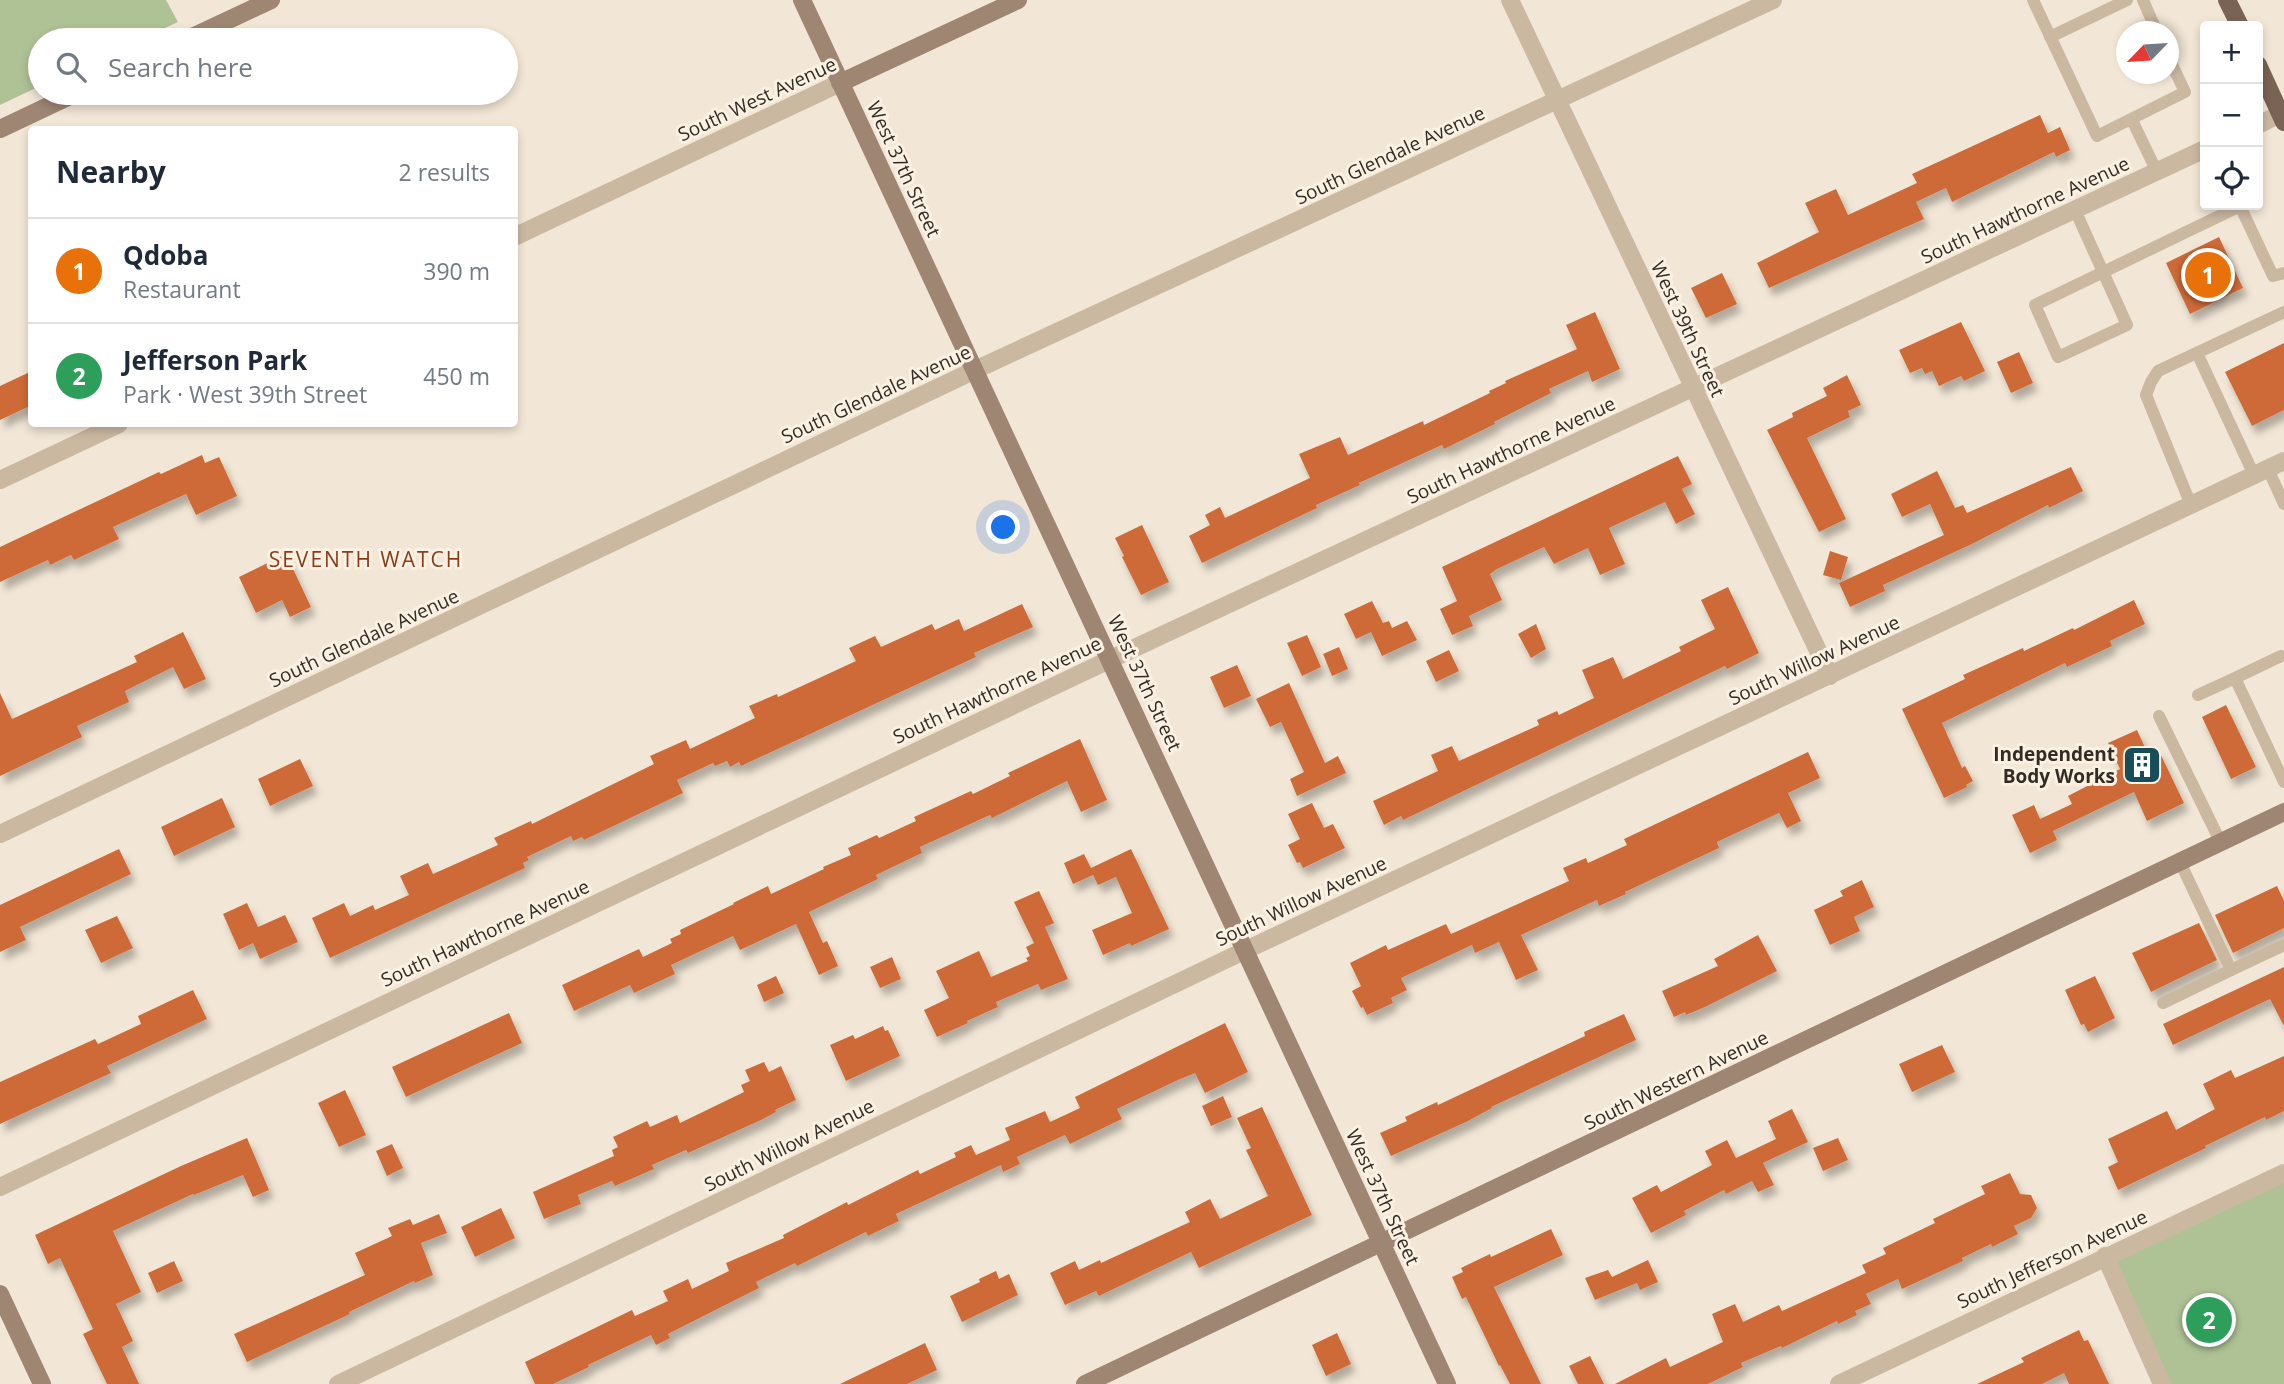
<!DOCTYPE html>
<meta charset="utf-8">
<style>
:root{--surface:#fff;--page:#f2f2f3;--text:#1f2937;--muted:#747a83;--line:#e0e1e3;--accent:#1a73e8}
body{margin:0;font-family:"Open Sans",sans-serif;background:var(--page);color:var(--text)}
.controls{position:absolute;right:21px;top:21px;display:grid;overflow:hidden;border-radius:7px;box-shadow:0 4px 10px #0003}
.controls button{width:63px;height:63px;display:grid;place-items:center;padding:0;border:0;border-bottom:2px solid var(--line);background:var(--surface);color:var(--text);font:35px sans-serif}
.compass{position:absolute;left:2116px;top:21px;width:63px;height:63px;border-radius:50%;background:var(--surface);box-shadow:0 4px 10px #0003;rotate:245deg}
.you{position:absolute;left:1004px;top:528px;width:24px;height:24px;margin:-18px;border:5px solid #fff;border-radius:50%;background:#1a73e8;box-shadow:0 0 0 10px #1a73e833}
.badge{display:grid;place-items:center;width:46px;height:46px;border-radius:50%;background:var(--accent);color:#fff;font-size:23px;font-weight:700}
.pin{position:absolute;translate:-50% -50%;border:4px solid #fff;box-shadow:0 2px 7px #0006}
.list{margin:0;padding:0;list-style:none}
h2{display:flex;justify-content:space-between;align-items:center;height:91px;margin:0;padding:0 28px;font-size:30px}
h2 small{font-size:23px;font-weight:400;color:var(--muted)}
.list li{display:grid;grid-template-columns:46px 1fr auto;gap:21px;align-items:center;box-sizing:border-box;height:105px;padding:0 28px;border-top:2px solid var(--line)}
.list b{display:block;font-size:26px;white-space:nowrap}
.list p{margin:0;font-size:23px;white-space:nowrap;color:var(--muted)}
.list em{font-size:23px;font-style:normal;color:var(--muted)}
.icon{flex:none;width:38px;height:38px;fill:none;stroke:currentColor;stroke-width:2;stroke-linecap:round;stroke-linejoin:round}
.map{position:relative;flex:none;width:2284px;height:1384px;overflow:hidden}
.search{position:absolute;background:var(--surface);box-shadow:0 4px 10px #0003;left:28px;top:28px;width:490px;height:77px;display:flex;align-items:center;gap:18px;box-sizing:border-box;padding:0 24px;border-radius:38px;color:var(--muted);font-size:26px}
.panel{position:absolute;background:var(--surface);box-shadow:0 4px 10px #0003;left:28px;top:126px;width:490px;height:301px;border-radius:7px}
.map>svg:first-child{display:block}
.green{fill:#afc295}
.building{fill:#ce6a38;filter:url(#shadow)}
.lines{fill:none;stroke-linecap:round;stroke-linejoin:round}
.lane{stroke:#cbb8a1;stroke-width:12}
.street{stroke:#cbb8a1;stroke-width:18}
.secondary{stroke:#9e8673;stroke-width:18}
.primary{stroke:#786354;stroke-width:18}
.labels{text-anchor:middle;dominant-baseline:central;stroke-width:6;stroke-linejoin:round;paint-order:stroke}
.street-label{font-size:19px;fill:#342b25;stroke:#faf1e2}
.poi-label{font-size:19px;font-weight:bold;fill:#342b25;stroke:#faf1e2;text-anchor:end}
.neighbourhood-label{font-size:21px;letter-spacing:2px;fill:#893d18;stroke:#faf1e2}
</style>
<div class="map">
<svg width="2284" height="1384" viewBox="0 0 2284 1384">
<defs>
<filter id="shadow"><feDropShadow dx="4.5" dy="8" stdDeviation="3.5" flood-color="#0004"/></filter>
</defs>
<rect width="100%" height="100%" fill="#f2e7d6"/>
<path class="green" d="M0 0H166L178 22 139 40H40V86L0 105Z
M2284 1173V1384H2162L2105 1256Z"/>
<path class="building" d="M2040 115 2048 133 2060 127 2070 150 2056 157 2054 152 1952 202 1946 188 1916 202 1924 219 1769 288 1757 263 1819 232 1805 203 1836 189 1848 215 1917 183 1912 174Z
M2219 237 2243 288 2190 314 2166 263Z
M1722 273 1737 304 1706 318 1691 288Z
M1595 312 1620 369 1592 382 1588 371 1549 389 1551 393 1494 422 1495 424 1444 449 1442 445 1359 483 1360 485 1316 505 1317 508 1202 563 1189 536 1210 525 1205 515 1220 507 1225 518 1310 478 1299 454 1340 437 1348 455 1423 421 1424 425 1490 393 1489 391 1506 383 1505 381 1577 349 1566 325Z
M1961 322 1985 371 1964 381 1961 376 1939 386 1932 371 1925 374 1922 368 1910 373 1899 350Z
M2284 343V410L2252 426 2225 372Z
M2019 352 2033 383 2011 393 1997 362Z
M32 371V405L0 420V386Z
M1847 375 1861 405 1848 411 1850 417 1807 438 1846 519 1819 532 1767 430 1793 417 1792 413 1827 396 1823 388Z
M202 455 205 463 219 457 237 496 196 515 186 494 113 527 119 539 74 560 71 555 50 565 48 560 0 582V547L159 472 161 474Z
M1678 456 1692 484 1682 489 1695 514 1676 524 1665 502 1609 528 1625 564 1600 575 1588 548 1554 564 1544 547 1497 569 1490 574 1502 600 1469 616 1473 626 1452 635 1440 609 1457 601 1442 567Z
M2071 467 2083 491 2049 508 2048 505 1972 544 1883 585 1885 591 1850 607 1839 583 1944 535 1930 504 1902 517 1891 494 1937 471 1955 508 1963 505 1967 513Z
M1142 525 1169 582 1141 595 1122 557 1124 556 1115 538Z
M1830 551 1848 557 1841 580 1823 575Z
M286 554 311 607 290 617 282 600 256 613 239 577Z
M1728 587 1759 653 1727 669 1725 666 1403 820 1401 816 1384 825 1373 801 1438 771 1431 755 1452 746 1459 761 1539 725 1537 720 1557 711 1559 715 1594 698 1582 670 1613 657 1623 679 1681 651 1679 647 1715 629 1701 600Z
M2134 600 2145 624 2110 641 2112 646 2067 667 2065 663 1942 723 1962 768 1965 766 1973 781 1966 785 1967 787 1944 798 1902 709 1965 679 1963 675 2023 648 2024 651 2073 628 2074 630Z
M1372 601 1383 623 1389 621 1392 628 1407 621 1417 640 1382 656 1371 632 1356 639 1344 614Z
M1022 604 1033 627 974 653 976 657 741 766 739 762 730 767 727 761 715 766 713 763 677 780 683 793 584 840 582 837 573 841 571 836 527 857 529 860 523 863 525 868 330 958 312 918 344 903 350 916 373 905 375 910 409 895 400 876 428 863 433 874 498 845 494 838 531 821 532 824 654 764 650 756 686 740 690 749 755 718 749 706 777 694 778 697 856 661 849 648 875 636 881 647 932 624 935 630 959 619 964 631Z
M1536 624 1546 649 1531 658 1518 634Z
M183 632 206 679 184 689 173 667 125 691 129 702 77 726 82 737 0 776V693L12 719 137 662 134 656Z
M1307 635 1321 667 1302 676 1287 643Z
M1339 647 1348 669 1332 676 1323 654Z
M1449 650 1459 671 1436 682 1426 661Z
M1237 665 1251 696 1224 708 1210 677Z
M1289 683 1325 763 1338 756 1346 773 1297 796 1290 779 1304 772 1281 722 1270 727 1256 699Z
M2226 705 2256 767 2231 779 2202 717Z
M2137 730 2148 754 2158 749 2184 803 2147 821 2134 792 2053 831 2057 840 2030 853 2012 815 2034 805 2040 819 2072 804 2068 796 2120 769 2108 743Z
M1080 739 1107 800 1081 812 1067 781 992 818 990 815 920 847 922 853 876 875 878 879 809 912 823 943 827 941 838 966 819 975 796 924 740 950 733 936 671 965 675 974 634 993 630 985 574 1011 562 985 639 949 643 957 672 943 670 939 681 934 680 930 734 904 733 903 768 886 771 894 824 869 823 867 851 855 848 848 877 835 879 838 916 821 914 817 971 791 973 794 1010 776 1008 773Z
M1808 752 1820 778 1788 793 1801 821 1787 828 1779 813 1717 842 1719 848 1625 892 1626 894 1599 906 1597 900 1521 935 1538 970 1516 980 1499 942 1475 953 1472 945 1401 978 1407 990 1391 998 1393 1003 1367 1015 1363 1007 1361 1008 1352 991 1361 986 1350 963 1386 945 1388 950 1446 924 1451 934 1569 881 1563 868 1586 858 1588 863 1627 845 1624 839Z
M300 759 313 786 270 806 258 779Z
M222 798 235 827 174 856 161 827Z
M1312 803 1324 828 1333 824 1345 848 1303 868 1300 862 1297 863 1288 845 1300 839 1288 814Z
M119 849 131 874 20 927 26 940 0 952V905Z
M1131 849 1169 929 1131 946 1130 943 1103 955 1092 930 1132 913 1116 877 1098 885 1093 875 1073 884 1064 863 1084 854 1091 868Z
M1862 880 1874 907 1854 917 1860 931 1830 945 1814 910 1843 896 1840 891Z
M2277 886 2284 901V928L2233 953 2215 915Z
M1039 891 1054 923 1045 927 1068 979 1041 990 1038 984 996 1002 998 1007 967 1021 968 1023 937 1037 924 1010 949 998 936 971 979 951 991 977 1028 961 1026 958 1030 956 1026 947 1034 943 1014 902Z
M247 903 258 927 285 915 298 942 260 959 253 943 239 950 223 914Z
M117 916 133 948 101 963 85 930Z
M2199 923 2217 960 2151 992 2132 953Z
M1758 935 1777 971 1705 1007 1686 1015 1685 1012 1674 1017 1662 991 1718 966 1714 959Z
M892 957 901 979 880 988 870 967Z
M2284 967V1026L2270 999 2173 1045 2163 1024Z
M776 976 784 993 764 1002 757 985Z
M2095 976 2115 1018 2088 1032 2084 1024 2081 1025 2065 990Z
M193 990 207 1019 107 1066 111 1073 0 1124V1082L95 1039 98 1044 141 1024 138 1016Z
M509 1013 522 1043 406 1097 392 1067Z
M1624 1014 1636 1040 1491 1107 1492 1108 1466 1122 1391 1156 1380 1133 1407 1121 1405 1117 1437 1102 1438 1105 1585 1036 1584 1032Z
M1225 1023 1248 1072 1205 1093 1195 1073 1178 1080 1117 1109 1122 1119 1070 1144 1065 1135 1017 1157 1020 1164 1003 1172 1001 1165 896 1214 899 1221 868 1236 866 1232 797 1266 795 1263 756 1282 759 1288 668 1334 670 1338 656 1345 651 1335 588 1365 589 1367 553 1384H535L525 1362 632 1310 635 1316 668 1301 663 1291 688 1279 692 1289 729 1271 726 1263 784 1238 783 1235 847 1202 848 1205 918 1170 920 1174 956 1157 954 1153 971 1145 976 1155 1010 1140 1005 1128 1045 1111 1050 1122 1080 1108 1075 1097Z
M883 1026 885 1031 888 1030 900 1056 846 1081 830 1045 853 1035 855 1039Z
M1942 1045 1955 1072 1912 1092 1899 1064Z
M2284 1056V1111L2266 1120 2265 1117 2205 1146 2206 1148 2118 1190 2108 1167 2118 1162 2108 1139 2167 1111 2176 1130 2215 1109 2203 1084 2231 1070 2235 1078Z
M764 1062 769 1072 781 1066 796 1100 775 1110 776 1112 761 1120 688 1153 686 1150 652 1165 654 1169 615 1186 612 1181 578 1195 581 1204 544 1219 533 1192 614 1156 612 1150 618 1147 613 1137 647 1121 650 1127 677 1115 680 1123 744 1092 741 1085 750 1081 745 1070Z
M345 1090 366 1135 339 1147 318 1103Z
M1223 1096 1232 1117 1211 1126 1202 1106Z
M1262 1107 1312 1215 1199 1268 1191 1252 1099 1296 1096 1291 1065 1305 1050 1273 1075 1261 1079 1270 1100 1260 1101 1263 1190 1222 1185 1212 1210 1199 1220 1219 1268 1196 1246 1150 1251 1148 1237 1118Z
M1792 1109 1808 1142 1763 1163 1774 1185 1758 1192 1752 1181 1726 1194 1724 1190 1684 1211 1686 1215 1651 1233 1632 1198 1657 1185 1661 1192 1712 1165 1705 1151 1727 1140 1736 1158 1776 1139 1768 1121Z
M247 1138 269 1190 253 1197 243 1175 194 1195 193 1194 113 1231 141 1292 116 1304 133 1341 122 1347 139 1384H107L83 1334 93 1329 60 1258 48 1264 35 1235 181 1166Z
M1838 1138 1848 1160 1823 1171 1813 1148Z
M392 1144 403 1168 387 1176 376 1151Z
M2010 1173 2020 1194 2031 1195 2037 1208 2031 1218 2014 1226 2018 1234 1992 1247 1991 1244 1962 1258 1963 1261 1902 1289 1898 1279 1866 1294 1871 1304 1855 1311 1857 1315 1838 1324 1837 1321 1782 1348 1781 1346 1741 1363 1743 1367 1708 1384H1615L1666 1358 1670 1367 1723 1342 1712 1314 1735 1304 1743 1322 1779 1305 1782 1311 1866 1273 1862 1265 1886 1254 1883 1248 1935 1223 1933 1219 1985 1194 1981 1186Z
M501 1208 515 1238 475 1257 461 1227Z
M439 1214 447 1233 421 1243 433 1275 415 1283 414 1281 349 1312 350 1314 247 1362 234 1334 365 1275 355 1253 392 1236 388 1228 410 1219 413 1225Z
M1551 1229 1563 1255 1494 1287 1541 1384H1510L1500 1365 1499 1366 1466 1297 1462 1299 1452 1277 1463 1272 1461 1268 1490 1254 1491 1257Z
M1648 1260 1658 1282 1640 1290 1637 1283 1595 1300 1585 1278 1608 1270 1612 1277Z
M174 1261 183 1281 157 1293 148 1273Z
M996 1271 999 1279 1009 1274 1018 1295 962 1322 950 1296 980 1282 979 1279Z
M2079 1330 2084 1341 2088 1340 2109 1384H2069L2064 1373 2042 1384H1977L2024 1362 2021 1358Z
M1337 1333 1351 1364 1326 1376 1312 1345Z
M925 1343 937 1370 907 1384H840Z
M1590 1356 1604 1384H1578L1569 1366Z"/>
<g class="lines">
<path class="lane" d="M2033 0 2097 136 2185 92 2168 56
M2143 0 2157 32
M2050 37 2127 0
M2132 120 2157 172
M2075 210 2127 325 2058 357 2035 305 2240 206 2273 276 2284 273
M2197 353 2254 475
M2268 469 2284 504
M2191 505 2146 395 2151 382 2158 371 2284 312
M2281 656 2235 678 2284 782
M2198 695 2235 678
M2159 716 2221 843
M2180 862 2231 970 2284 945
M2163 1003 2231 970"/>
<path class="street" d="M1510 0 1830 676
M2258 125 2284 112
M514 237 840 83
M0 480 119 424
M0 834 975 370 1773 0
M0 1187 1111 659 2205 149
M2105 1256 2162 1384
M338 1384 1246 950 2284 461
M1839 1384 2284 1173"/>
<path class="secondary" d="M802 0 1447 1384
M186 40 271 0
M840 83 1018 0
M0 129 76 93
M0 1294 42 1384
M1085 1384 2284 812"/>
<path class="primary" d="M2227 0 2240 26
M2258 65 2284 122"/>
</g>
<defs>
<g id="building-square" transform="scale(2.0125)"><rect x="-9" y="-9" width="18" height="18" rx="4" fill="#184e58" stroke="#faf1e2"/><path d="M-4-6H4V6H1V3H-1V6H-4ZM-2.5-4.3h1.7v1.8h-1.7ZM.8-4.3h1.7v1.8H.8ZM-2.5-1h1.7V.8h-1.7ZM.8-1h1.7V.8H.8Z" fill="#fff"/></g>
</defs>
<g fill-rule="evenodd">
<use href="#building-square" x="2142" y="765"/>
</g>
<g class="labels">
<g class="street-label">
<text transform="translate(757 99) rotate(-25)">South West Avenue</text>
<text transform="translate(1390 155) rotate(-25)">South Glendale Avenue</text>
<text transform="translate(904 169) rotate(65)">West 37th Street</text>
<text transform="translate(2025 210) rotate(-25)">South Hawthorne Avenue</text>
<text transform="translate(1688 329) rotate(65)">West 39th Street</text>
<text transform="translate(876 394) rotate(-25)">South Glendale Avenue</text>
<text transform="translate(1511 450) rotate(-25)">South Hawthorne Avenue</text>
<text transform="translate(364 638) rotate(-25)">South Glendale Avenue</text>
<text transform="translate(1814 660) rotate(-25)">South Willow Avenue</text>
<text transform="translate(1145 683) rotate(65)">West 37th Street</text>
<text transform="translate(997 690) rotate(-25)">South Hawthorne Avenue</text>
<text transform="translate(1301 901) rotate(-25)">South Willow Avenue</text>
<text transform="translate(485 933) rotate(-25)">South Hawthorne Avenue</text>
<text transform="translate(1676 1080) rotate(-26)">South Western Avenue</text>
<text transform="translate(789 1145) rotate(-26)">South Willow Avenue</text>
<text transform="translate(1383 1197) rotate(65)">West 37th Street</text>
<text transform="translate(2052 1259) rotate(-25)">South Jefferson Avenue</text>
</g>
<g class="poi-label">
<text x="2115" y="754">Independent<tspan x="2115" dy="22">Body Works</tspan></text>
</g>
<g class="neighbourhood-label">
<text x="366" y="559">SEVENTH WATCH</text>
</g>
</g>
</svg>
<div class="controls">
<button>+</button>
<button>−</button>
<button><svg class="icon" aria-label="locate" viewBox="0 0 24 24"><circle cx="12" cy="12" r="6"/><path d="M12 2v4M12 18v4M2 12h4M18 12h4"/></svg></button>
</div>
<svg class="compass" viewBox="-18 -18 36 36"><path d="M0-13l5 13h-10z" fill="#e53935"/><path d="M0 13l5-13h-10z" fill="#747a83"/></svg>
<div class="you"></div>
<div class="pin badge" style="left:2208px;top:275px;background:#e8710a">1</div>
<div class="pin badge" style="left:2209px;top:1320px;background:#2e9e5b">2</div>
<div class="search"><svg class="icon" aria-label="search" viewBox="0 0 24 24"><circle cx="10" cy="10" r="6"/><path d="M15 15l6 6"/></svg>Search here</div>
<section class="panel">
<h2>Nearby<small>2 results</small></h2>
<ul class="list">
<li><span class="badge" style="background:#e8710a">1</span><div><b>Qdoba</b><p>Restaurant</p></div><em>390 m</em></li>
<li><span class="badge" style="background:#2e9e5b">2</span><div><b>Jefferson Park</b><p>Park · West 39th Street</p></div><em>450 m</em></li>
</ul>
</section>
</div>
